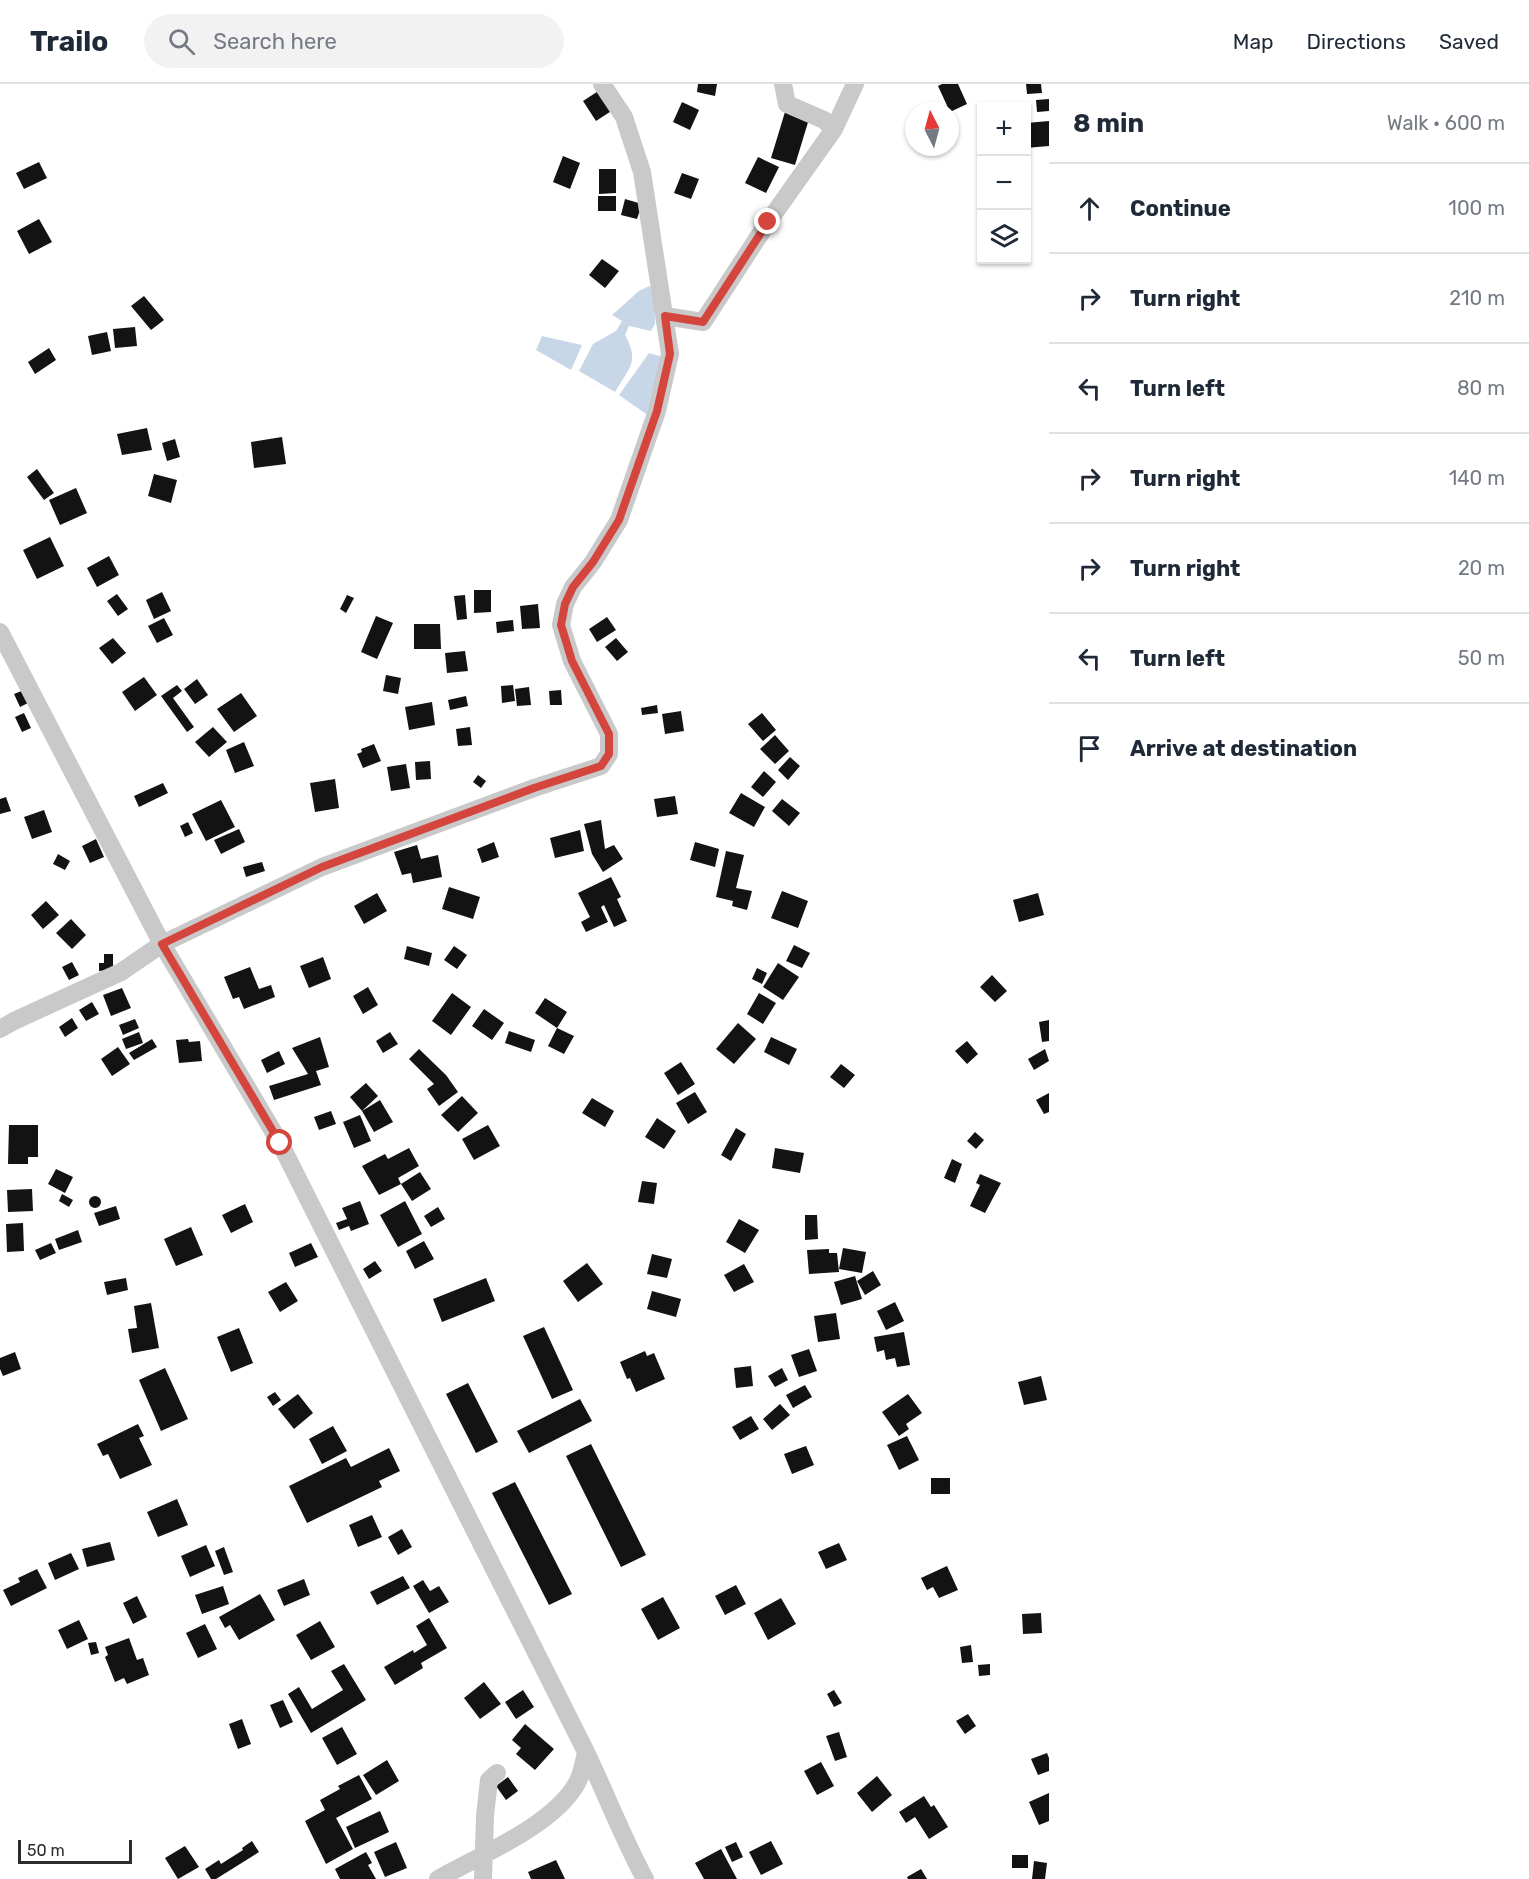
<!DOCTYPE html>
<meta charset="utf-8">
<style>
:root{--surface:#fff;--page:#f2f2f3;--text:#1f2937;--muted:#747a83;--line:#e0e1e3}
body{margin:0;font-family:Rubik,sans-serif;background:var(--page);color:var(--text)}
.controls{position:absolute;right:18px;top:18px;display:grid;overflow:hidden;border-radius:0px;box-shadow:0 2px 4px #0004}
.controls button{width:54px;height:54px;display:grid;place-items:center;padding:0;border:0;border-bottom:2px solid var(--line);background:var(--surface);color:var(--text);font:30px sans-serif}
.compass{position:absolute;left:905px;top:18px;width:54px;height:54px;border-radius:50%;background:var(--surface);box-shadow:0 2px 4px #0004;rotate:354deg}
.scale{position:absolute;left:18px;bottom:15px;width:114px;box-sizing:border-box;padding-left:6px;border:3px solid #2c2c2c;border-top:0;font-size:16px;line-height:21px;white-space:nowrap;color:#2c2c2c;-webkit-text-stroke:4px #fff;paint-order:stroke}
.stop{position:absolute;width:18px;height:18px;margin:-14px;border:4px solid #d4453d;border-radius:50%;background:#fff}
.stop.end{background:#d4453d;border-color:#fff;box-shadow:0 2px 6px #0008}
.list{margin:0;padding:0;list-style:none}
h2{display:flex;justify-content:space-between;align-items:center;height:78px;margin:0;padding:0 24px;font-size:26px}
h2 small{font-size:20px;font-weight:400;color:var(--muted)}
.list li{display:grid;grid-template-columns:39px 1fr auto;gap:18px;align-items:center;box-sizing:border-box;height:90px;padding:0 24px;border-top:2px solid var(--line)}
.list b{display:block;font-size:22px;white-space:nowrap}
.list em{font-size:20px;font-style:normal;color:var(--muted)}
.icon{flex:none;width:33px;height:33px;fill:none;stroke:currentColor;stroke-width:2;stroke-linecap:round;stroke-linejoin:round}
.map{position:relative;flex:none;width:1049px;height:1795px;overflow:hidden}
header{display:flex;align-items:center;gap:36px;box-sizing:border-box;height:84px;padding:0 30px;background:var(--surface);border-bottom:2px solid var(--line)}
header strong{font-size:28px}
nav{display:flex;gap:33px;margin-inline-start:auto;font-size:21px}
.search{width:420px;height:54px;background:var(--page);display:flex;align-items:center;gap:15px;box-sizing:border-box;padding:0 21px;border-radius:33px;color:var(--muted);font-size:22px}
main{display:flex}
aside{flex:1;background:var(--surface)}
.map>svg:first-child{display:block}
.water{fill:#c8d7e7}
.building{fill:#131313}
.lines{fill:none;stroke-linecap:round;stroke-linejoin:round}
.minor{stroke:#c9c9c9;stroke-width:18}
.route{stroke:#d4453d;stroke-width:8}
</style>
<header>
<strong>Trailo</strong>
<div class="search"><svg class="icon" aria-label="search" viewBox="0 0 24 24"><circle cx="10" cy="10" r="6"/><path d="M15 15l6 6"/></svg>Search here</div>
<nav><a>Map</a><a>Directions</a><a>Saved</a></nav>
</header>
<main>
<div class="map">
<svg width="1049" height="1795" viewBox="0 0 1049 1795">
<rect width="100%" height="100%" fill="#fff"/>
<path class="water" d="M649 202 654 206 655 240 651 247 629 242 625 251C640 278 629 284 615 308L579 287 593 260 616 247 622 237 612 231 639 207Z
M542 252 582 261 571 286 536 266Z
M649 269 663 273 649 332 619 311Z"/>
<path class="building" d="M698 0H717L715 12 697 8Z
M942 0H958L967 20 950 28 938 2Z
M1026 0H1041L1042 9 1027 10Z
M603 4 616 24 596 37 583 17Z
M1049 15V27L1037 28 1036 16Z
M682 18 699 26 690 46 673 38Z
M785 28 809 35 795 81 771 74Z
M1049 37V62L1026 64V39Z
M563 72 580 79 570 105 553 98Z
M758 73 779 83 766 109 745 99Z
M39 78 47 94 24 105 16 89Z
M599 85H616V109L599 110Z
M682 89 699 95 691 115 674 109Z
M598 112H616V127H598Z
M625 115 642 120 637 135 621 131Z
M39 135 52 158 29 170 17 147Z
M602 175 619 187 605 204 589 191Z
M144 212 164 236 151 246 131 222Z
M135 243 137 262 115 264 113 245Z
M107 248 111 267 92 271 88 252Z
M49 264 56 276 35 290 28 278Z
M147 344 152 366 122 371 117 350Z
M282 353 286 380 254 384 251 358Z
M175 355 180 373 167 377 162 359Z
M37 385 54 409 44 416 27 393Z
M154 390 177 396 171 419 148 412Z
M76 404 87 429 60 441 49 416Z
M50 453 64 482 37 495 23 466Z
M109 472 119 491 97 503 87 484Z
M474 506H491V528L474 529Z
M162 508 171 527 154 535 146 516Z
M117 510 128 525 118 532 107 517Z
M347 511 354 514 346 529 340 525Z
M465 511 467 535 457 536 454 512Z
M538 520 540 544 522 545 520 522Z
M376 532 393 539 377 575 361 568Z
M607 533 616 546 597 558 589 545Z
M164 534 173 551 157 559 148 542Z
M513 536 514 547 497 549 496 538Z
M414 540H440L441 565H414Z
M113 554 126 569 112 580 99 564Z
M616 554 628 568 617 577 605 563Z
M465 567 468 587 447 589 445 569Z
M386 591 401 594 398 610 383 607Z
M144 593 157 611 135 627 122 608Z
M197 595 208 611 195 620 184 605Z
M177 601 182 607 173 614 194 643 187 648 161 612Z
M513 601 515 617 502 619 501 602Z
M529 603 531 621 517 622 515 605Z
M24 606 30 618 20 623 14 610Z
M561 606 562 621H550L549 607Z
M241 609 257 632 234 648 217 625Z
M466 612 468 622 450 626 448 616Z
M432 618 435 641 409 646 405 623Z
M657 621 658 629 642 631 641 624Z
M681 627 684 647 665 650 662 630Z
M24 629 31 644 22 648 15 633Z
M762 629 776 646 763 657 748 640Z
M213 643 227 658 209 673 195 658Z
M470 643 472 661 458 662 456 645Z
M775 651 789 667 775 680 760 665Z
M244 658 254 682 235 689 226 666Z
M374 660 381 677 363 684 357 670 362 668 361 665Z
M790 673 800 682 788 696 778 686Z
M430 677 431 695 416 696 415 678Z
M406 680 410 704 391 707 387 683Z
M764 687 776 698 763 713 751 703Z
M478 691 486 697 481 704 473 698Z
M335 695 339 724 315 728 310 699Z
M163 699 168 709 139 723 134 712Z
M741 709 765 723 754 743 729 729Z
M675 712 678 730 657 733 654 715Z
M6 713 11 727 0 730V715Z
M782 715 800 729 789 742 772 727Z
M221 716 235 743 206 757 192 730Z
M44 726 52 748 32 755 24 733Z
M601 736 605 765 614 761 623 775 603 788 592 770 584 740Z
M188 738 193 749 185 753 180 742Z
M239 745 245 758 221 770 214 756Z
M580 746 584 767 555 774 550 754Z
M96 755 104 773 90 779 82 762Z
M494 758 499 773 482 779 477 765Z
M695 758 719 765 715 783 690 776Z
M417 761 421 775 438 771 442 793 413 799 411 789 402 791 394 768Z
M726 767 744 771 736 804 752 807 747 826 732 822 733 817 716 813Z
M58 770 70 777 65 786 53 780Z
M262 778 265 787 246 793 243 783Z
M611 793 621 813 617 815 627 837 614 843 604 821 601 823 608 838 586 848 581 838 590 833 578 809Z
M449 803 480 813 473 835 442 825Z
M782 807 808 817 798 844 771 834Z
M377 809 387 827 364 840 354 822Z
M1038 809 1044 831 1019 838 1013 816Z
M46 817 59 831 43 845 31 831Z
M71 835 86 851 72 865 56 849Z
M794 861 810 869 802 884 786 877Z
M407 862 432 869 429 882 404 875Z
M454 862 467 871 457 885 444 876Z
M104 870H113V886L99 887V879H104Z
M323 873 331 895 309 904 300 882Z
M72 878 79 891 69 896 62 883Z
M778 879 799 893 783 916 763 903Z
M250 883 259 905 271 901 275 913 244 925 239 913 233 915 224 893Z
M757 884 767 889 762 900 752 895Z
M992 891 1007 907 995 918 980 903Z
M368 903 378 921 363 930 353 912Z
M122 904 131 924 111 932 103 911Z
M452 909 471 923 451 951 432 937Z
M759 909 776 919 763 940 747 930Z
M545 914 567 928 557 944 535 929Z
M92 918 99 930 86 937 79 926Z
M484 925 504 939 492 956 472 942Z
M72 934 78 944 65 953 59 943Z
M135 935 139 944 123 951 119 941Z
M1049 936V957L1042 958 1039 938Z
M738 939 756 955 734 980 716 965Z
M557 944 574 952 564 970 548 962Z
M509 947 535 956 531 968 505 959Z
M139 948 143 959 126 965 122 955Z
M390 948 398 960 383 969 376 957Z
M320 953 329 983 316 987 321 1001 274 1016 269 1002 308 990 292 964Z
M771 953 797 965 789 981 764 968Z
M152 955 157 963 134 976 129 969Z
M188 955 189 958 200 957 202 977 179 979 176 956Z
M967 957 978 970 967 980 955 967Z
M118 963 130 980 112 992 101 975Z
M419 965 446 991 458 1008 439 1022 427 1005 434 1000 409 975Z
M1045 965 1049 977 1034 986 1028 975Z
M279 967 285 980 267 989 261 976Z
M681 978 695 1000 678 1011 664 989Z
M841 980 855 991 844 1004 830 993Z
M366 999 378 1012 362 1027 350 1013Z
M695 1008 707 1028 688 1040 676 1019Z
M1049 1009V1028L1044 1030 1036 1016Z
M462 1012 478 1029 458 1048 441 1031Z
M592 1014 614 1027 605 1043 582 1029Z
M380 1016 393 1038 374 1048 362 1027Z
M331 1027 336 1040 319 1046 314 1033Z
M360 1031 371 1057 354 1064 343 1038Z
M657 1034 676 1047 664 1065 645 1053Z
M9 1041H38V1073H28V1080H8Z
M488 1041 500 1062 474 1076 462 1055Z
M736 1044 746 1050 731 1077 721 1071Z
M975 1048 984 1056 976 1065 967 1057Z
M409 1064 419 1082 398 1094 401 1100 379 1111 362 1082 385 1070 388 1075Z
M775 1064 804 1069 800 1089 772 1084Z
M952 1075 962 1080 955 1099 944 1094Z
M56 1085 73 1093 65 1109 48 1100Z
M420 1088 431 1105 412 1117 401 1100Z
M980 1090 1001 1099 985 1129 970 1122 980 1101 976 1099Z
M642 1097 657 1099 654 1120 638 1118Z
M32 1105 33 1127 8 1128 7 1106Z
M62 1110 73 1116 69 1123 59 1117Z
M89 1118a6 6 0 1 1 12 0a6 6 0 1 1-12 0Z
M360 1117 369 1140 351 1147 349 1142 339 1146 336 1139 347 1135 342 1124Z
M405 1117 422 1150 398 1163 380 1131Z
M245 1120 253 1138 231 1149 222 1131Z
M116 1122 120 1135 99 1142 94 1129Z
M438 1123 445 1135 431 1143 424 1132Z
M805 1131H817L818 1155 805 1156Z
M739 1135 759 1146 745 1169 726 1158Z
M23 1139 24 1167 7 1168 6 1140Z
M191 1143 203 1171 176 1182 164 1155Z
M78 1146 82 1158 59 1166 55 1155Z
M424 1157 434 1175 415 1185 406 1167Z
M51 1159 56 1169 40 1176 35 1166Z
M311 1159 318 1173 295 1183 289 1169Z
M843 1164 866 1168 862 1189 839 1185Z
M829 1165V1169H837L839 1188 809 1190 807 1166Z
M652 1170 672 1175 667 1194 647 1190Z
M375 1177 382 1187 369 1195 363 1185Z
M587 1179 603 1200 578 1218 563 1197Z
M744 1180 754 1198 734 1208 724 1191Z
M873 1187 881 1201 865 1211 857 1197Z
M855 1192 862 1215 841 1221 834 1198Z
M126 1194 128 1206 107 1211 104 1198Z
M486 1194 495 1217 442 1238 433 1215Z
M286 1198 298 1217 280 1228 268 1208Z
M652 1207 681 1215 676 1233 647 1225Z
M895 1218 904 1237 886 1246 877 1227Z
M151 1219 159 1264 132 1269 128 1245 137 1244 134 1222Z
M836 1229 840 1255 818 1258 814 1232Z
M544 1243 573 1306 552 1315 523 1252Z
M239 1244 253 1279 231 1288 217 1253Z
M904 1248 910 1281 897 1283 895 1274 886 1276 884 1266 877 1268 874 1253Z
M809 1265 817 1287 799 1293 791 1271Z
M645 1267 647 1272 654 1269 665 1295 636 1308 630 1294 627 1295 620 1278Z
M15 1268 21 1285 3 1292 0 1285V1274Z
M751 1282 753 1302 736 1304 734 1284Z
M165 1284 188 1335 161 1347 139 1296Z
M782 1284 788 1296 775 1303 768 1292Z
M1041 1292 1047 1316 1024 1321 1018 1298Z
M468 1299 498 1358 476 1369 446 1310Z
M805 1301 812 1313 793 1324 786 1311Z
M275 1308 281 1316 273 1322 267 1313Z
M298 1310 313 1329 294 1345 278 1325Z
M908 1310 922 1329 906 1340 909 1345 899 1352 882 1328Z
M580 1315 592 1337 529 1369 517 1347Z
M780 1320 790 1331 772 1346 763 1335Z
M751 1332 759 1345 740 1356 732 1343Z
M138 1340 144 1352 139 1354 152 1381 120 1395 108 1370 103 1372 97 1360Z
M333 1342 347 1367 322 1380 309 1355Z
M907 1352 919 1376 899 1386 887 1361Z
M591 1360 646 1471 621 1483 566 1372Z
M806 1362 814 1381 792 1390 784 1370Z
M389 1364 400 1387 379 1397 382 1403 307 1439 289 1402 346 1374 351 1383Z
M931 1394H950V1410H931Z
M515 1398 572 1510 549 1521 492 1409Z
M177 1415 188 1441 158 1453 147 1428Z
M372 1431 382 1453 358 1463 349 1441Z
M402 1445 412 1463 398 1471 388 1453Z
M110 1458 115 1476 87 1483 82 1465Z
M839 1459 847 1476 826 1485 818 1468Z
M206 1461 215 1482 190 1493 181 1472Z
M224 1463 233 1488 224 1491 215 1467Z
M71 1469 79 1485 55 1496 48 1479Z
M947 1482 958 1506 939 1514 933 1503 927 1506 921 1494Z
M37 1485 47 1504 11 1522 3 1506 20 1498 18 1494Z
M403 1492 410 1504 377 1521 370 1508Z
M304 1495 310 1511 284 1522 277 1506Z
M423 1496 430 1507 439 1502 449 1518 429 1529 413 1502Z
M736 1501 746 1520 725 1531 715 1512Z
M223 1502 229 1520 202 1530 195 1511Z
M260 1510 275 1536 239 1556 230 1541 225 1544 219 1533Z
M137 1512 147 1533 133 1540 123 1519Z
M663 1513 680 1544 658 1556 641 1525Z
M781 1514 796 1540 768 1556 754 1529Z
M1041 1529 1042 1549 1023 1550 1022 1530Z
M429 1534 447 1564 421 1579 423 1584 395 1601 384 1583 413 1566 414 1569 427 1561 416 1542Z
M79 1536 88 1555 67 1565 58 1546Z
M320 1537 335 1563 311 1576 296 1551Z
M205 1540 217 1565 198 1574 186 1549Z
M129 1554 137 1576 143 1574 149 1591 127 1600 124 1594 115 1598 105 1573 108 1571 105 1563Z
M96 1558 99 1569 91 1571 88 1559Z
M971 1561 973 1578 962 1579 960 1563Z
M344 1580 366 1616 311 1649 288 1610 299 1603 312 1625 343 1606 331 1587Z
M990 1580V1591L979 1592 978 1581Z
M484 1598 501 1620 480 1635 464 1614Z
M523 1606 534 1623 516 1635 505 1618Z
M834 1606 842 1619 834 1623 827 1610Z
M283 1616 293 1638 280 1644 270 1621Z
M968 1630 976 1642 965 1650 956 1637Z
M242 1635 251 1660 238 1665 229 1640Z
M525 1640 554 1665 535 1686 516 1670 521 1664 512 1656Z
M342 1643 357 1670 337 1681 322 1654Z
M839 1648 847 1673 835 1677 826 1652Z
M1047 1669 1049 1674V1687L1038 1691 1031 1675Z
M387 1676 399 1697 376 1711 363 1691Z
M821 1678 834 1702 817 1711 804 1687Z
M359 1691 372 1715 336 1734 353 1765 326 1780 305 1737 325 1726 320 1716 340 1705 338 1702Z
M877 1692 892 1711 872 1728 857 1709Z
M508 1693 518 1707 506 1716 496 1702Z
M1049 1709V1737L1039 1741 1029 1718Z
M924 1712 931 1723 934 1721 948 1743 929 1755 915 1733 906 1739 899 1728Z
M380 1727 389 1748 355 1764 346 1743Z
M252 1757 259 1768 216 1795H211L205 1785 219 1776 221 1780 243 1766 242 1764Z
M771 1757 783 1780 761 1791 749 1768Z
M396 1758 407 1784 385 1793 374 1768Z
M736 1758 743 1773 732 1778 725 1763Z
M185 1762 199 1783 178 1795 165 1774Z
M721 1765 737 1795H704L695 1779Z
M366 1768 372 1779 368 1781 376 1795H340L335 1785Z
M1012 1771H1028V1784H1012Z
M556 1776 565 1795H531L528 1788Z
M1034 1777 1047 1779 1045 1795H1032Z
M921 1785 927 1795H908L907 1793Z"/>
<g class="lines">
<path class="minor" d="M783 0 787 20 824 36 834 45
M665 232 703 238 768 138 834 45 855 0
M0 548 162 860 280 1059 586 1668C606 1710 623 1754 645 1795
M0 945 14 937 121 888 162 860 322 783 534 704 601 682 609 670V650L572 577 561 541 565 520 573 503 593 478 619 436 657 327 670 270 642 88 624 33 602 0
M438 1795C480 1771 553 1742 577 1699 582 1690 584 1678 586 1668
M483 1795 485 1732 489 1696 497 1689"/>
</g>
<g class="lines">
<path class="route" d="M280 1059 162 860 322 783 534 704 601 682 609 670V650L572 577 561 541 565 520 573 503 593 478 619 436 657 327 670 270 665 232 703 238 768 138"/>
</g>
</svg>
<div class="controls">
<button>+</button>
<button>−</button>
<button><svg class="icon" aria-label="layers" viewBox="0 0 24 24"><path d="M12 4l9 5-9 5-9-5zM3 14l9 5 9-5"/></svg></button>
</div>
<svg class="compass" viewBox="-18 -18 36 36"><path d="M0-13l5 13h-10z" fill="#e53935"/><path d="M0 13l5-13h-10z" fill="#747a83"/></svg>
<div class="scale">50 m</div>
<div class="stop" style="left:280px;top:1059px"></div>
<div class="stop end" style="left:768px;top:138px"></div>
</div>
<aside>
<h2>8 min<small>Walk · 600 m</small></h2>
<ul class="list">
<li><svg class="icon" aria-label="ahead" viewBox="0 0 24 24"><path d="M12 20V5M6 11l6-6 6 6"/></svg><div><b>Continue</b></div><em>100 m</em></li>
<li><svg class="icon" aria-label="right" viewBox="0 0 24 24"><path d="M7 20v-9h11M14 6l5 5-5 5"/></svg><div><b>Turn right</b></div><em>210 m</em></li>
<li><svg class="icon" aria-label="left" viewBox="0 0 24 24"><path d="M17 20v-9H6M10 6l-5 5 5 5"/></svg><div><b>Turn left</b></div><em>80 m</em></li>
<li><svg class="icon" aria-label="right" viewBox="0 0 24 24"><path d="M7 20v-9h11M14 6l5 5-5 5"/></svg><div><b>Turn right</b></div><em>140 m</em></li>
<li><svg class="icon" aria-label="right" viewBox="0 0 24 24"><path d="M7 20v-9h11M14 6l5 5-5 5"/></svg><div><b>Turn right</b></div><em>20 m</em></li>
<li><svg class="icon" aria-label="left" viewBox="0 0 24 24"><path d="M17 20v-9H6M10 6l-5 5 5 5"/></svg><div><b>Turn left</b></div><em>50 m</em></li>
<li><svg class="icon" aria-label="arrive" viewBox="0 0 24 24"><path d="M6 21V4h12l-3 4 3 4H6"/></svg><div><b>Arrive at destination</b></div></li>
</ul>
</aside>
</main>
